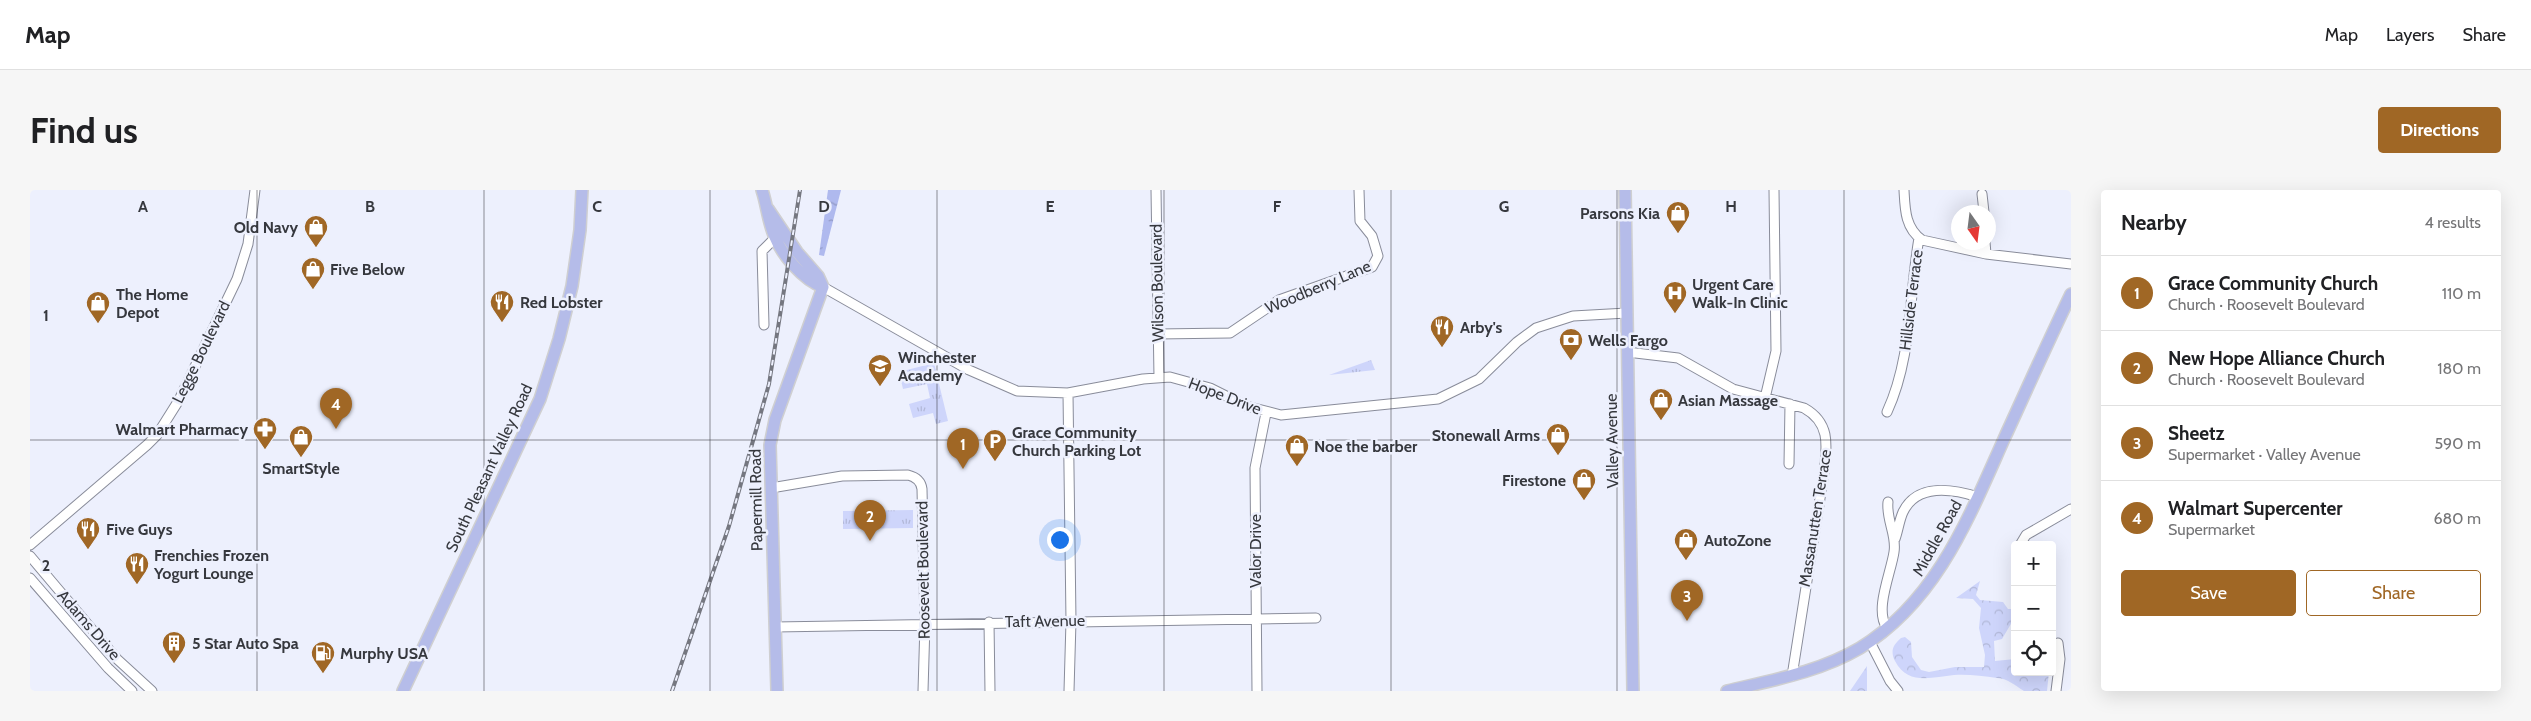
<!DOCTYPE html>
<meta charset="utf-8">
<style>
:root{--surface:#fff;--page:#f6f6f6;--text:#202124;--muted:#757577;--line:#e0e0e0;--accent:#a06725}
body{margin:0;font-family:Cabin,sans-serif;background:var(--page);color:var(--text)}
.controls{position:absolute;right:15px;bottom:15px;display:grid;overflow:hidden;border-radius:5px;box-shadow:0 5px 20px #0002}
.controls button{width:45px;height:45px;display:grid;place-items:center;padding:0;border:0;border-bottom:1px solid var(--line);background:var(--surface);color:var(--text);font:25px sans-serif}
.compass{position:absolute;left:1921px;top:15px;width:45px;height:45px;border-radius:50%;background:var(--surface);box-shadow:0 5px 20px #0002;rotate:166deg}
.you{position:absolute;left:1029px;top:349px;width:18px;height:18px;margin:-12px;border:4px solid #fff;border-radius:50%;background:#1a73e8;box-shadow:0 0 0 8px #1a73e833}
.badge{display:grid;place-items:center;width:32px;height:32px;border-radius:50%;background:var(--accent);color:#fff;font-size:16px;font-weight:700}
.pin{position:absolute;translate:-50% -41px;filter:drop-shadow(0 1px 2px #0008)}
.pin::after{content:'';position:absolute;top:26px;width:18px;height:15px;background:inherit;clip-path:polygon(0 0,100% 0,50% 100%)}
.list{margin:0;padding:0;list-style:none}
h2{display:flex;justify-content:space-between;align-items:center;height:65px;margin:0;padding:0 20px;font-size:21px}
h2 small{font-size:16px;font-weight:400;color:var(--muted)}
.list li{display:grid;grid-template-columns:32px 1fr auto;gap:15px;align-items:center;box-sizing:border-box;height:75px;padding:0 20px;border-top:1px solid var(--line)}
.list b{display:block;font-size:19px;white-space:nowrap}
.list p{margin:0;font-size:16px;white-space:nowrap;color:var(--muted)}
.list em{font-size:16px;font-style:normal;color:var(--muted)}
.actions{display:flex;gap:10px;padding:15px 20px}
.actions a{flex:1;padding:11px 0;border:1px solid var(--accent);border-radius:5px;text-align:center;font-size:18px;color:var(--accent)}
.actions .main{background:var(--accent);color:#fff}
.icon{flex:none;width:28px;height:28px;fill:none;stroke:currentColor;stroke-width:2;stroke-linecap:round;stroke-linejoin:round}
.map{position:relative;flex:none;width:2041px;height:501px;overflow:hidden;border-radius:5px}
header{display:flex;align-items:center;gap:30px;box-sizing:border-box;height:70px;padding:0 25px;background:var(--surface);border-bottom:1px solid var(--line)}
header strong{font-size:24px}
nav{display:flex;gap:28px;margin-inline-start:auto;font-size:18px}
.intro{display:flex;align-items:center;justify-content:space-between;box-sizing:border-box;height:120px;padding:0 30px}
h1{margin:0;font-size:35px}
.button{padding:12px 22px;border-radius:5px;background:var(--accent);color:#fff;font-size:18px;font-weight:700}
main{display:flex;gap:30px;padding:0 30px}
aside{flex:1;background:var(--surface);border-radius:5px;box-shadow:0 5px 20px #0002}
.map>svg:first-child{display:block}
.grass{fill:url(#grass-tufts)}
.forest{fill:url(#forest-crowns)}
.water{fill:url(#water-ripples)}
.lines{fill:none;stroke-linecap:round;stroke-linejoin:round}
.minor-casing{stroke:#898c9a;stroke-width:11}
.major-casing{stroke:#cfcfd1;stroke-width:14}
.minor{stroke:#fff;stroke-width:9}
.major{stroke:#b5bce9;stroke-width:11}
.rail-casing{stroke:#757780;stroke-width:4}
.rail{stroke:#edf0fd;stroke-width:2;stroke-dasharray:5.5;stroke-linecap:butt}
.grid{fill:none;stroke:#36383e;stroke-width:1;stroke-opacity:0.55}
.labels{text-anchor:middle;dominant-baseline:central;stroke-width:5;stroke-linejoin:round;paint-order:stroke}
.poi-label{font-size:16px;font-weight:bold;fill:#36383e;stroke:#edf0fd;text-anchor:start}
.street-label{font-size:16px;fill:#36383e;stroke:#edf0fd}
.grid-label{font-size:16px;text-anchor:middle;font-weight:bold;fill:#36383e;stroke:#edf0fd;stroke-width:5;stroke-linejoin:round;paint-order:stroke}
</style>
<header>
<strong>Map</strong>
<nav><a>Map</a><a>Layers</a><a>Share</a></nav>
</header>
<div class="intro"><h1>Find us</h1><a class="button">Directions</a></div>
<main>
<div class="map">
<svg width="2041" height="501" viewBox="0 0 2041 501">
<defs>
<pattern id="grass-tufts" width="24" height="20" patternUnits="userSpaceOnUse" patternTransform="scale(1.25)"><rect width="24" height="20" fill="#ced5fb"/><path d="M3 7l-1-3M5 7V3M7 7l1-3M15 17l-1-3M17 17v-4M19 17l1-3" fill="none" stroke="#b2b8d8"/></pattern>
<pattern id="forest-crowns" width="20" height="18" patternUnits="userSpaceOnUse" patternTransform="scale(1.25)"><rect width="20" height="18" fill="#ced5fb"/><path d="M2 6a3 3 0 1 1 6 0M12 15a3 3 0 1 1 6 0" fill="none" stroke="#b2b8d8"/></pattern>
<pattern id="water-ripples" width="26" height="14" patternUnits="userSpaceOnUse" patternTransform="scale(1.25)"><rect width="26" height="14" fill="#afb9ee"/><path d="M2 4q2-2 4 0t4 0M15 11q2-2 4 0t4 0" fill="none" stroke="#8f97c2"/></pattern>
</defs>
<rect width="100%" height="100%" fill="#edf0fd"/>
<path class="grass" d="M1341 170 1345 180 1299 185Z
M904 173 918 231 906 234 903 223 883 228 879 214 900 208 897 194 873 199 869 182Z
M883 320V338L813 339V321Z"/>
<path class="forest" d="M1950 391 1946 405 1950 410 1973 412 1978 419H1985V427L1972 449 1964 451 1965 471 1985 469V482H2019L2017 501C2011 501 1999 501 1994 501 1984 495 1979 489 1967 488 1953 486 1937 484 1924 485 1902 487 1878 496 1865 471 1860 461 1863 455 1871 448L1875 447 1881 452 1882 467 1891 480 1899 482 1925 477H1954L1955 465 1949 438 1951 418 1943 409 1926 408Z
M1837 476V501H1820Z"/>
<path class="water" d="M798 0H811L794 66 789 65Z"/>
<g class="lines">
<g class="minor-casing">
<path id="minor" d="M1126 0 1129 187
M1874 0C1875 19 1875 38 1892 50L1956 64 2041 74
M1952 4 1954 22
M1955 52 1956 64
M793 97 939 180 987 201 1038 203 1113 189 1140 187 1180 198 1216 216 1251 225 1408 209 1449 189 1487 152 1506 138 1543 126 1597 123
M734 135 732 61 745 48
M1127 144 1200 143 1249 110 1342 77 1348 66 1342 46 1330 31 1329 0
M1597 162 1648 168 1703 199 1774 218C1801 233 1797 256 1794 283L1762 486
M1038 203 1041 431 1039 501
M1735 208 1746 161 1744 0
M1857 222C1882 168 1879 106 1889 48
M1759 274 1760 214
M741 298 812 286 878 285C886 287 891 291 892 299L895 433 893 501
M1865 349C1868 341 1869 331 1873 322 1887 293 1923 299 1948 307
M0 355 117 255 127 245 149 210 207 89 218 54 225 0
M1990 355 1996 345 2041 319
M0 366 87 469 122 501
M0 388 78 478 102 501
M959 432 960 501
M745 437 1286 428
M1857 438C1844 420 1861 383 1864 362 1867 345 1856 330 1858 312
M1840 452 1860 491 1868 501
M1227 501 1225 278 1236 223
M2026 501 2030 469 2028 453"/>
</g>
<g class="major-casing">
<path id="major" d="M732 0C737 15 738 31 744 45 752 65 773 90 793 97
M1595 0 1603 501
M738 19 767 62 788 86 793 97 745 230 740 255 747 501
M373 501 510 209 529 149 542 96 550 40 552 0
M1697 501C1743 490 1789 482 1830 458 1907 411 1939 327 1974 249 1996 201 2018 152 2041 104"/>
</g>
<use href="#minor" class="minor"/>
<use href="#major" class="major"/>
<g class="rail-casing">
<path id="rail" d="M642 501 699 336 739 194 770 0"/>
</g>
<use href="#rail" class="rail"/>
</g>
<path class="grid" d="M227 0V501M454 0V501M680 0V501M907 0V501M1134 0V501M1361 0V501M1587 0V501M1814 0V501M0 250H2041"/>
<defs>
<g id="shop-pin" transform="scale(1.25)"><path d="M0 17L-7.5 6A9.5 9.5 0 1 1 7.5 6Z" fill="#a06725" stroke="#edf0fd"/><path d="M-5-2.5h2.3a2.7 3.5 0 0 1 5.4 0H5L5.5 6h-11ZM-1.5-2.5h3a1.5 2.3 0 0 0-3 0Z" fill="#fff"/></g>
<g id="hospital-pin" transform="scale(1.25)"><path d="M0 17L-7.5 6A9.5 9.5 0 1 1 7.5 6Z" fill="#a06725" stroke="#edf0fd"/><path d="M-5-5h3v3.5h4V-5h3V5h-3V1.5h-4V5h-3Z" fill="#fff"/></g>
<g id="restaurant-pin" transform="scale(1.25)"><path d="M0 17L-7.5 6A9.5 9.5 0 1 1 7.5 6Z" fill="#a06725" stroke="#edf0fd"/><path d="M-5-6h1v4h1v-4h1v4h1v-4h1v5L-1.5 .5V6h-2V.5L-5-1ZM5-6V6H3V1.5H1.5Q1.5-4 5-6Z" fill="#fff"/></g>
<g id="bank-pin" transform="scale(1.25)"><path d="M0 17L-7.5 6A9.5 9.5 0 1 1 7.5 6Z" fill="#a06725" stroke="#edf0fd"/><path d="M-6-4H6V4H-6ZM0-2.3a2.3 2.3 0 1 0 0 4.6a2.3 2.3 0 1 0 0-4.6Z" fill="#fff"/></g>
<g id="school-pin" transform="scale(1.25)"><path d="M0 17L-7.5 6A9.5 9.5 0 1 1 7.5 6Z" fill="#a06725" stroke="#edf0fd"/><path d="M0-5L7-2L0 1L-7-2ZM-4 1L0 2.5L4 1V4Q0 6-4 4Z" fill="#fff"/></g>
<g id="pharmacy-pin" transform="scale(1.25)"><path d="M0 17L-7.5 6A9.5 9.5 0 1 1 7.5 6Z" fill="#a06725" stroke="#edf0fd"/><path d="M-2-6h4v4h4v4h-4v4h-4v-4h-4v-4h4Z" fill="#fff"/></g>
<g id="parking-pin" transform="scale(1.25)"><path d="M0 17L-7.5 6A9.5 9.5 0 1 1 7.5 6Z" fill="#a06725" stroke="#edf0fd"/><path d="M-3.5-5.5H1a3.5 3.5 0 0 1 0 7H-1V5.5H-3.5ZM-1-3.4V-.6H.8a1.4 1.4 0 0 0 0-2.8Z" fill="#fff"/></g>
<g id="building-pin" transform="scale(1.25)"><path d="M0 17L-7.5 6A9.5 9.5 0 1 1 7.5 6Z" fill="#a06725" stroke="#edf0fd"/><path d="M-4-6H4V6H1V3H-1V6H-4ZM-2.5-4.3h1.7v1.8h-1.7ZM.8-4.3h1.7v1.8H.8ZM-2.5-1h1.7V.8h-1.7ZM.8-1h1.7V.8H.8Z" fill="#fff"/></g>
<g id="fuel-pin" transform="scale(1.25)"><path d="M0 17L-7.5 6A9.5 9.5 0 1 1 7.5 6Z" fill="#a06725" stroke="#edf0fd"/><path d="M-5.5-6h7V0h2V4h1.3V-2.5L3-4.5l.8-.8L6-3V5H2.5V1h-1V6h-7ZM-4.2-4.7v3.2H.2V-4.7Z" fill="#fff"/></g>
</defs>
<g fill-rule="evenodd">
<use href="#shop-pin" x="1648" y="23"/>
<use href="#shop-pin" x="286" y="37"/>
<use href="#shop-pin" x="283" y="79"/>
<use href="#hospital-pin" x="1645" y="103"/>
<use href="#restaurant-pin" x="472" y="112"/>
<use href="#shop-pin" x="68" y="113"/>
<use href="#restaurant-pin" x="1412" y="137"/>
<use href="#bank-pin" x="1541" y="150"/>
<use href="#school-pin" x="850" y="176"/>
<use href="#shop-pin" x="1631" y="210"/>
<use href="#pharmacy-pin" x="235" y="239"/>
<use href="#shop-pin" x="1528" y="245"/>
<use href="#shop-pin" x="271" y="247"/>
<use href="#parking-pin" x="965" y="251"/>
<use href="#shop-pin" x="1267" y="256"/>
<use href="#shop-pin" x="1554" y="290"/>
<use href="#restaurant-pin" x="58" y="339"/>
<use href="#shop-pin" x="1656" y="350"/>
<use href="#restaurant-pin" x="107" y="374"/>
<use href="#building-pin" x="144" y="453"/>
<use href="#fuel-pin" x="293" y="463"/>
</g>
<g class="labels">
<g class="poi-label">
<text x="1630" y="23" text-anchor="end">Parsons Kia</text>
<text x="268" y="37" text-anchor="end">Old Navy</text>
<text x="300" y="79">Five Below</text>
<text x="1662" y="94">Urgent Care<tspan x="1662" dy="18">Walk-In Clinic</tspan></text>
<text x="86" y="104">The Home<tspan x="86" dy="18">Depot</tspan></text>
<text x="490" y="112">Red Lobster</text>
<text x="1430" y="137">Arby's</text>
<text x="1558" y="150">Wells Fargo</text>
<text x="868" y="167">Winchester<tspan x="868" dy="18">Academy</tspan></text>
<text x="1648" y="210">Asian Massage</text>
<text x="218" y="239" text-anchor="end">Walmart Pharmacy</text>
<text x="982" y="242">Grace Community<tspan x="982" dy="18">Church Parking Lot</tspan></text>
<text x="1510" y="245" text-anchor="end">Stonewall Arms</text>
<text x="1284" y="256">Noe the barber</text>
<text x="271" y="278" text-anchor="middle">SmartStyle</text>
<text x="1536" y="290" text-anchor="end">Firestone</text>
<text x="76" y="339">Five Guys</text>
<text x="1674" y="350">AutoZone</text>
<text x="124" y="365">Frenchies Frozen<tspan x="124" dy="18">Yogurt Lounge</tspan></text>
<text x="162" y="453">5 Star Auto Spa</text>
<text x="310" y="463">Murphy USA</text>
</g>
<g class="street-label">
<text transform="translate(1127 93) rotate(-91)">Wilson Boulevard</text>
<text transform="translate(1288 97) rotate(-23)">Woodberry Lane</text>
<text transform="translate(1881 110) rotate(-83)">Hillside Terrace</text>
<text transform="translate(171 162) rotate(-64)">Legge Boulevard</text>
<text transform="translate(1195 206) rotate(21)">Hope Drive</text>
<text transform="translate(1582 251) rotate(-91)">Valley Avenue</text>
<text transform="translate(459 278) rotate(-65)">South Pleasant Valley Road</text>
<text transform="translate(726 310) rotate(-91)">Papermill Road</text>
<text transform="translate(1785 328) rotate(-81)">Massanutten Terrace</text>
<text transform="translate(1907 348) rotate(-61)">Middle Road</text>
<text transform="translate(1225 361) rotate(-90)">Valor Drive</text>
<text transform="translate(893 380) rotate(-91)">Roosevelt Boulevard</text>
<text transform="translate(1015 431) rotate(-1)">Taft Avenue</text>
<text transform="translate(59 435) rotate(49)">Adams Drive</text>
</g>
</g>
<g class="grid-label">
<text x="113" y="22">A</text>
<text x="340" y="22">B</text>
<text x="567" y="22">C</text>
<text x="794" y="22">D</text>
<text x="1020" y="22">E</text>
<text x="1247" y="22">F</text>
<text x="1474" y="22">G</text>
<text x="1701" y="22">H</text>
<text x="16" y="131">1</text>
<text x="16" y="381">2</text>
</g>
</svg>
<div class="controls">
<button>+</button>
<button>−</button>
<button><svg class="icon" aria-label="locate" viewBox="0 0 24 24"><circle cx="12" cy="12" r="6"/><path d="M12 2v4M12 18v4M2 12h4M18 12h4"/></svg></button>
</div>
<svg class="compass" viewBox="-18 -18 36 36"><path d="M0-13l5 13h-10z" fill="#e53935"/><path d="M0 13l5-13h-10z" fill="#757577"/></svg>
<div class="you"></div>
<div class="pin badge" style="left:933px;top:279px">1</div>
<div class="pin badge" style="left:840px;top:351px">2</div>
<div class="pin badge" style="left:1657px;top:431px">3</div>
<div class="pin badge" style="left:306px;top:239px">4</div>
</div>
<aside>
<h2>Nearby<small>4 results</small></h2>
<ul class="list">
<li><span class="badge">1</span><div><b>Grace Community Church</b><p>Church · Roosevelt Boulevard</p></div><em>110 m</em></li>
<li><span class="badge">2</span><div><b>New Hope Alliance Church</b><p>Church · Roosevelt Boulevard</p></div><em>180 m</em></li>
<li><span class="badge">3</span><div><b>Sheetz</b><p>Supermarket · Valley Avenue</p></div><em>590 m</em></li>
<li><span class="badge">4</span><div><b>Walmart Supercenter</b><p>Supermarket</p></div><em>680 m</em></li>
</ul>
<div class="actions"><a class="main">Save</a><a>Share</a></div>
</aside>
</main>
